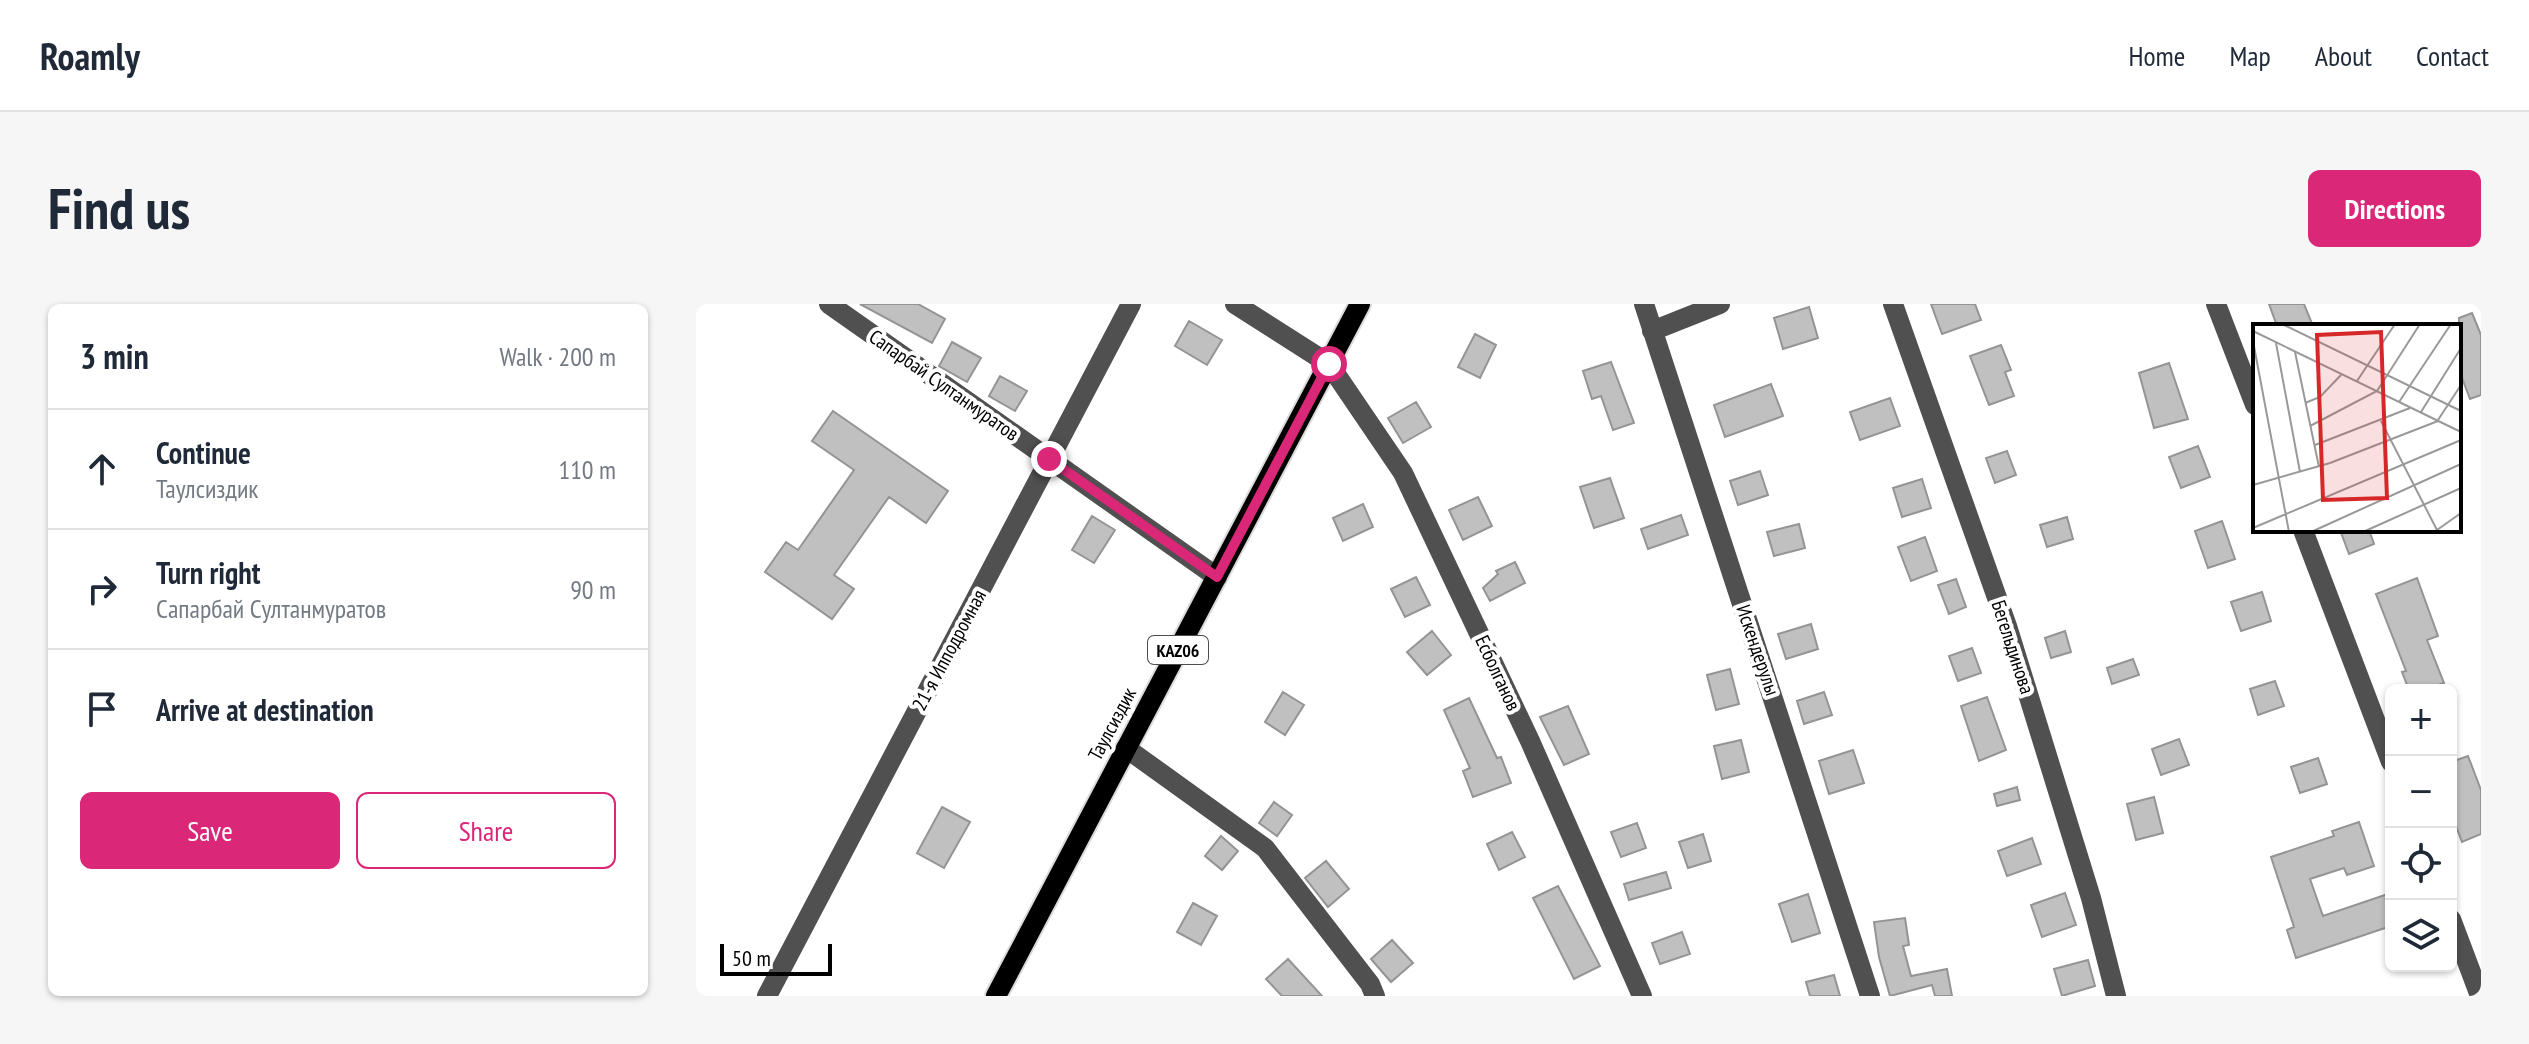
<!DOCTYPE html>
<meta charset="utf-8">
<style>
:root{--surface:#fff;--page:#f6f6f7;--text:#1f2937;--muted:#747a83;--line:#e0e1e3;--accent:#db2777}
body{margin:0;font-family:"PT Sans Narrow",sans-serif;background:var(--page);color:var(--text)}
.controls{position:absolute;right:24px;bottom:24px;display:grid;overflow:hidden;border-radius:12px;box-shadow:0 2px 6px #0004}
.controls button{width:72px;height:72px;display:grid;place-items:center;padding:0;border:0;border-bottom:2px solid var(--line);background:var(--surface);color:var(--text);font:40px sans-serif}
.scale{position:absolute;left:24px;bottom:20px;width:112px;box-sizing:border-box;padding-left:8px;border:4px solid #000;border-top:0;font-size:22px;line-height:28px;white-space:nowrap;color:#000;-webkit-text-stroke:6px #fff;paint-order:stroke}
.stop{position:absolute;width:24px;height:24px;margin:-18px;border:6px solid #db2777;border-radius:50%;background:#fff}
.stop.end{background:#db2777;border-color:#fff;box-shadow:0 2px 8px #0008}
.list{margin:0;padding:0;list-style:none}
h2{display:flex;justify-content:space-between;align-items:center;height:104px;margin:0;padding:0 32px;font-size:34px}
h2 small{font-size:26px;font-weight:400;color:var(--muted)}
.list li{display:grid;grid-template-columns:52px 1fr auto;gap:24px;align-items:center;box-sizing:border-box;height:120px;padding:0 32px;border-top:2px solid var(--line)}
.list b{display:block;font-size:30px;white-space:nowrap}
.list p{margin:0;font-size:26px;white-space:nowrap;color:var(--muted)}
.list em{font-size:26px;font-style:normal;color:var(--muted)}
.actions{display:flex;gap:16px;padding:24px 32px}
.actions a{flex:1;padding:18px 0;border:2px solid var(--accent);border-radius:12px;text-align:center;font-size:28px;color:var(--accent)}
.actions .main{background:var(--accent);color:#fff}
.icon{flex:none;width:44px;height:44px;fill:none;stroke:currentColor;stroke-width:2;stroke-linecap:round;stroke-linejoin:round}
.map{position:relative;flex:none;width:1785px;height:692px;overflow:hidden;border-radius:12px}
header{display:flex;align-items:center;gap:48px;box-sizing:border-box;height:112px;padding:0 40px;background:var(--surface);border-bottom:2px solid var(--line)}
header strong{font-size:38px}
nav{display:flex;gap:44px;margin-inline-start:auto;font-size:28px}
.intro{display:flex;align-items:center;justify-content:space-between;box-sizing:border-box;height:192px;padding:0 48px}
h1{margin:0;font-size:56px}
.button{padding:20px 36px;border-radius:12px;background:var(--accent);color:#fff;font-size:28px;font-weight:700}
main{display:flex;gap:48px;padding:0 48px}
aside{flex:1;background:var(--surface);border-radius:12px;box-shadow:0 2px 6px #0004}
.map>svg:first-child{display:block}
.building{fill:#c0c0c0;stroke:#949494;stroke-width:2}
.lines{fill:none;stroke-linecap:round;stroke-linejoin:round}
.major-casing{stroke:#dbdbdb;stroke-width:24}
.minor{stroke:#505050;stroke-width:20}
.major{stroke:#000;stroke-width:20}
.route{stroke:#db2777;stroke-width:10}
.labels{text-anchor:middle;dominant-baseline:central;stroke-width:8;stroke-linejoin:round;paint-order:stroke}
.shield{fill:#fff;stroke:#4c4c4c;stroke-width:2}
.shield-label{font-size:18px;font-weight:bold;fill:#000}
.street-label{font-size:20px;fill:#000;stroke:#fff}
.inset-road{fill:none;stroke:#999;stroke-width:2}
.view{fill:#d62828;fill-opacity:0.15;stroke:#d62828;stroke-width:4}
.inset-edge{fill:none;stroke:#000;stroke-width:4}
</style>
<header>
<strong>Roamly</strong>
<nav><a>Home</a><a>Map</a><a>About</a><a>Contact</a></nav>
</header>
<div class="intro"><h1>Find us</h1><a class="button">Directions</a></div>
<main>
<aside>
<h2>3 min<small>Walk · 200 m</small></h2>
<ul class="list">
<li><svg class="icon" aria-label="ahead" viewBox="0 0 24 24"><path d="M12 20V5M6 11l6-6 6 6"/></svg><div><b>Continue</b><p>Таулсиздик</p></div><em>110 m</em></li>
<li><svg class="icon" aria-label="right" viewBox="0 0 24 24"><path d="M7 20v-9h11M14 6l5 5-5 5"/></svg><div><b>Turn right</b><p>Сапарбай Султанмуратов</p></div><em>90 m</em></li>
<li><svg class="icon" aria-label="arrive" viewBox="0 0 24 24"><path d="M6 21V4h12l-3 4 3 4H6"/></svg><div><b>Arrive at destination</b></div></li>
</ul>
<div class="actions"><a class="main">Save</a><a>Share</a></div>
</aside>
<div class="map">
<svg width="1785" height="692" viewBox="0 0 1785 692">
<rect width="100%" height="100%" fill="#fff"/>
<path class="building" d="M164 0H222L249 15 236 39Z
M1235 0H1279L1285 16 1246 30Z
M1573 0H1608L1617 22H1581Z
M1113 3 1122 34 1087 45 1078 14Z
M1776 9 1785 31V91L1774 95 1763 66V14Z
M493 17 526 36 511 61 479 42Z
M779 30 800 41 784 74 762 63Z
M256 38 285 54 271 78 243 62Z
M1305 41 1315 66 1309 68 1318 92 1293 101 1274 52Z
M915 58 938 119 917 126 905 92 896 95 887 67Z
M1473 59 1492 115 1458 124 1443 69Z
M304 72 331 87 319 107 293 92Z
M1075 80 1087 112 1029 133 1018 101Z
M1194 94 1204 122 1164 136 1154 108Z
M720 98 735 123 707 139 692 114Z
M137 107 252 187 230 219 193 193 138 271 158 285 136 315 69 268 90 238 102 246 158 166 116 137Z
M1502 142 1514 173 1485 184 1473 153Z
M1311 147 1320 171 1299 179 1290 154Z
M1064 167 1072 191 1042 201 1034 177Z
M914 174 928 214 898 224 884 183Z
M1226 175 1235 204 1206 213 1197 184Z
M782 193 796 222 767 236 753 206Z
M667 200 677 223 647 237 637 214Z
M985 211 992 231 952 245 945 225Z
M396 212 419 226 398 259 376 246Z
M1371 213 1377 235 1351 243 1344 221Z
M1526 217 1539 255 1512 264 1499 227Z
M1103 220 1109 244 1078 252 1071 228Z
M1644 226H1673L1678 240 1653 250Z
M1229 233 1241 267 1215 277 1202 243Z
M819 258 829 279 794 297 787 284 802 270 800 267Z
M720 273 734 301 709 313 695 285Z
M1721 274 1742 332 1731 336 1748 379 1729 386H1713L1706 368 1710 367 1680 290Z
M1260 275 1270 303 1253 310 1242 281Z
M1566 288 1575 317 1545 327 1535 298Z
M1115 320 1122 345 1090 355 1082 330Z
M736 327 755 351 731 371 711 348Z
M1369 327 1375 348 1355 354 1349 334Z
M1276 344 1285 369 1262 377 1253 352Z
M1437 355 1443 371 1416 380 1411 364Z
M1034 365 1043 400 1020 406 1011 371Z
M1579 377 1588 402 1562 411 1554 385Z
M587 388 608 401 589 431 569 418Z
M1128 388 1136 411 1108 420 1101 397Z
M1291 393 1310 446 1283 457 1265 402Z
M773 394 801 454 805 453 815 479 777 493 767 467 774 464 748 406Z
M872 402 893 450 868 461 844 413Z
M1483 435 1493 461 1465 471 1456 445Z
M1045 436 1053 468 1026 475 1018 442Z
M1157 446 1168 479 1133 490 1123 457Z
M1772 452 1785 486V530L1766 538 1755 509V458Z
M1622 454 1631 480 1604 489 1595 463Z
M1321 483 1324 496 1301 502 1298 490Z
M1458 493 1467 529 1440 536 1431 500Z
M578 498 596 511 581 532 563 519Z
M246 503 274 518 248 564 221 549Z
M1663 518 1678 562 1651 571 1648 564 1614 575 1627 612 1695 589V622L1600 654 1591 626 1598 623 1575 553 1638 532 1636 527Z
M941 519 950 544 925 553 915 528Z
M816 528 829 553 803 566 791 540Z
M1007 530 1015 557 992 564 983 538Z
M525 532 542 547 526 566 509 552Z
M1336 534 1345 560 1311 572 1302 547Z
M630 557 653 585 632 603 609 574Z
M970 568 975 584 933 596 928 580Z
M862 582 904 662 878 675 837 594Z
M1369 589 1380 621 1346 633 1335 601Z
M1112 590 1124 629 1096 638 1083 600Z
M497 599 521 612 505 641 481 628Z
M1209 614 1213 641 1207 642 1215 672 1251 665 1256 692H1239L1236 681 1194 692 1183 653 1178 618Z
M986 628 994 650 964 660 956 639Z
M696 636 717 659 695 678 675 655Z
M592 655 626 692H586L570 675Z
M1392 656 1399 682 1366 692 1358 665Z
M1138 671 1144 692H1114L1110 678Z"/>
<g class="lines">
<g class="major-casing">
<path id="major" d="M300 692 664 0"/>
</g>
<path class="minor" d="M133 0 521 273
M539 0 633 60 707 169 834 437 946 692
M948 0 1174 692
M1197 0 1311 322 1395 594 1420 692
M1520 0 1559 101
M956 27 1024 0
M1607 226 1695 458
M430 444 569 544 674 680 679 692
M1755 615 1784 692
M71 692 435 0"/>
<use href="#major" class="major"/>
</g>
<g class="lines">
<path class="route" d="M353 155 521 273 633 60"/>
</g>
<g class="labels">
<rect class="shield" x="452" y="332" width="60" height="28" rx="6"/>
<g class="shield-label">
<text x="482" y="346">KAZ06</text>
</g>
<g class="street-label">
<text transform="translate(248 81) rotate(35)">Сапарбай Султанмуратов</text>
<text transform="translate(1317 343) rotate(72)">Бегельдинова</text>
<text transform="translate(253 346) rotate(-62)">21-я Ипподромная</text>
<text transform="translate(1062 346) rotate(71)">Искендерулы</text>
<text transform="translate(802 369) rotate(65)">Есболганов</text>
<text transform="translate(416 420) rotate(-62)">Таулсиздик</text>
</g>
</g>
<g transform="translate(1557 20)">
<rect width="208" height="208" fill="#fff"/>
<path class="inset-road" d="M29 0 208 87M0 7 208 108M0 17 36 208M23 19 47 148M42 28 66 143M104 57 142 0M146 78 198 0M52 79 67 73 88 51M168 88 208 24M185 96 208 61M128 97 185 208M57 102 124 67 167 0M62 121 157 84M0 161 77 139 185 97M0 204 208 116M184 206 208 189M58 208 208 140M110 208 208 164"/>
<path class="view" d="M128 8 134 174 70 176 64 11Z"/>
<rect width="208" height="208" class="inset-edge"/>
</g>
</svg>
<div class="controls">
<button>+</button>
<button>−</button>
<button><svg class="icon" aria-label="locate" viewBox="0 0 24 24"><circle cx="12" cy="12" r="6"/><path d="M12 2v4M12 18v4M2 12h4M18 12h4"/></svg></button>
<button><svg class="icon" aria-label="layers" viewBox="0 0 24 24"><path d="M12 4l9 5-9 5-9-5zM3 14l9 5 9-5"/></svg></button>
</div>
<div class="scale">50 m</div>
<div class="stop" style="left:633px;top:60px"></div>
<div class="stop end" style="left:353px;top:155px"></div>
</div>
</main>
